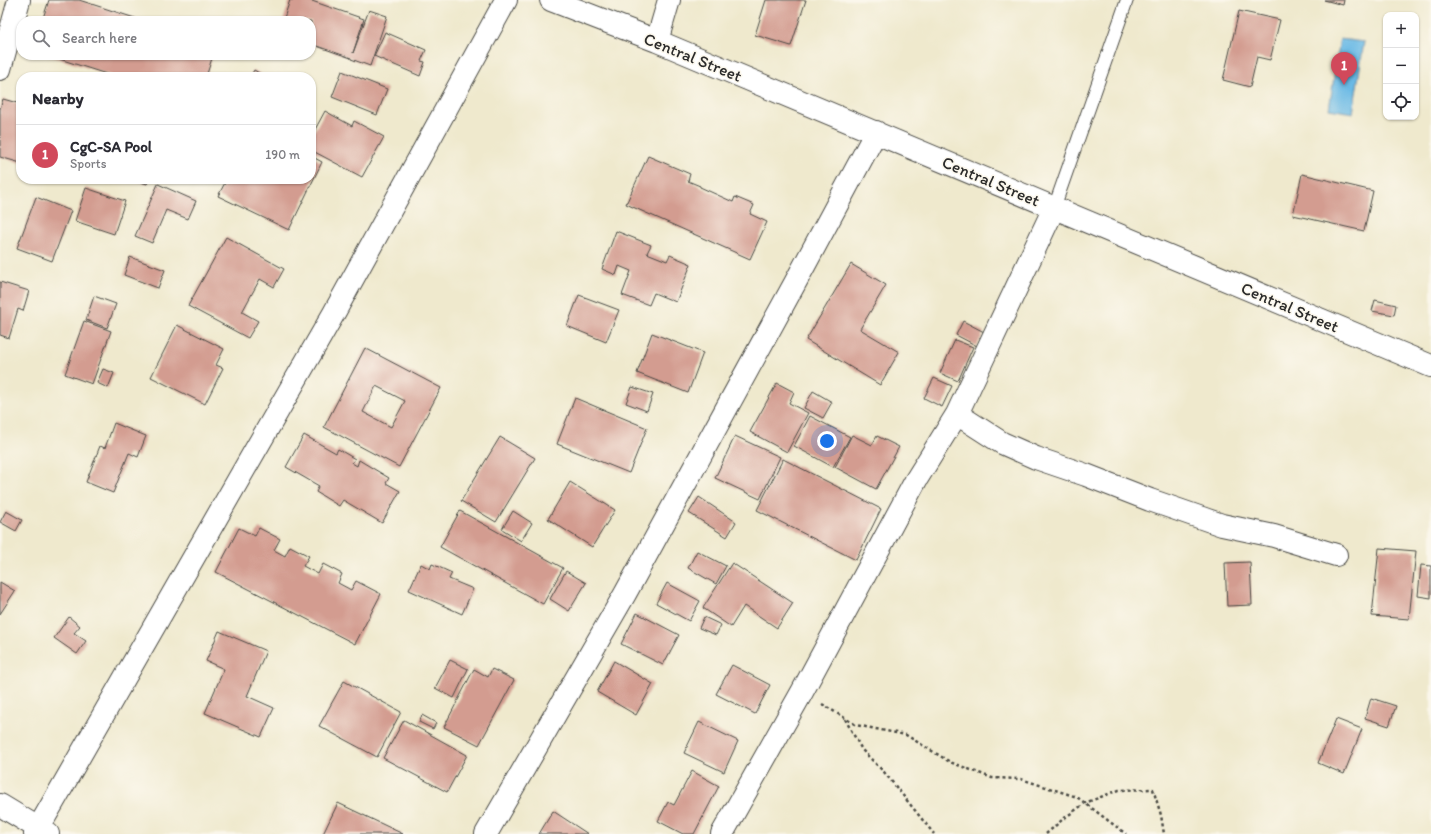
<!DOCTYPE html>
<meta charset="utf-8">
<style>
:root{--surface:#fff;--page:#f2f2f3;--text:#2b2b33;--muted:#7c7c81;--line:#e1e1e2;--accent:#d1495b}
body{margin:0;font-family:Itim,sans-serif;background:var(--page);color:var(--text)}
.controls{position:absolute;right:12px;top:12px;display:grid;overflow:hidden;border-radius:8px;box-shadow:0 1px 3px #0004}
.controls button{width:36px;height:36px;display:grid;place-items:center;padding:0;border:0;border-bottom:1px solid var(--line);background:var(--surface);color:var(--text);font:20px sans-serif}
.you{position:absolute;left:827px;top:441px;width:14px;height:14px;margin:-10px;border:3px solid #fff;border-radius:50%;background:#1a73e8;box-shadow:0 0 0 6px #1a73e833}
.badge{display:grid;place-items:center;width:26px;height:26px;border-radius:50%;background:var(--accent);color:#fff;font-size:13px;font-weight:700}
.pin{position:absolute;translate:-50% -33px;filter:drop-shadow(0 1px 2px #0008)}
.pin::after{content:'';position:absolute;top:21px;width:14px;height:12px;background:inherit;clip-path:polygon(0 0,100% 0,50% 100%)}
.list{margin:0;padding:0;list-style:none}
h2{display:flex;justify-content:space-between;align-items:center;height:52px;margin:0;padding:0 16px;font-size:17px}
h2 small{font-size:13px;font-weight:400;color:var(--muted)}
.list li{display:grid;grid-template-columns:26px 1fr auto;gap:12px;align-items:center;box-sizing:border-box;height:60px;padding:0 16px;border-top:1px solid var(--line)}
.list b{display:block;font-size:15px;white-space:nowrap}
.list p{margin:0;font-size:13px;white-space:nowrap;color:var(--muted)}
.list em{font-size:13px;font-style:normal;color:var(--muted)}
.icon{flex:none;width:22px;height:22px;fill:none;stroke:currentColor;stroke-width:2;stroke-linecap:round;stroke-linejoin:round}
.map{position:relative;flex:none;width:1431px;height:834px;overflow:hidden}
.search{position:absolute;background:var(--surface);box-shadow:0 1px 3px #0004;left:16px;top:16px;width:300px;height:44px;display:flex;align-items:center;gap:10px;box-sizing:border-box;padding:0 14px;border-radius:16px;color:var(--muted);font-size:15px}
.panel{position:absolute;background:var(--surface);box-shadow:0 1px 3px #0004;left:16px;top:72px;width:300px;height:112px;border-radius:16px}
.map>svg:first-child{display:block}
.water{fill:#6abae5;stroke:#4a7288}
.building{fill:#d39c90;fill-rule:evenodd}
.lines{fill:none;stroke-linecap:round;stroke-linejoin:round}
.service-casing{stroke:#484843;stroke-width:14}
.minor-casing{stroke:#484843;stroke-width:24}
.path{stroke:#484843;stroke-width:2.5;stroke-dasharray:3 3;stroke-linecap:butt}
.service{stroke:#fff;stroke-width:12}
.minor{stroke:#fff;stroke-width:22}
.labels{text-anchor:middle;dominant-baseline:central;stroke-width:3;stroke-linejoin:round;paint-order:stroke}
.street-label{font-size:17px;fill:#2b2b2b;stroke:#fbf7ec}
</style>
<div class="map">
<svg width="1431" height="834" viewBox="0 0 1431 834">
<rect width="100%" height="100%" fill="#fbf7ec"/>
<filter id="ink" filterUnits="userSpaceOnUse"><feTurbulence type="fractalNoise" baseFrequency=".025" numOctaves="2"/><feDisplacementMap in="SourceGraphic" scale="8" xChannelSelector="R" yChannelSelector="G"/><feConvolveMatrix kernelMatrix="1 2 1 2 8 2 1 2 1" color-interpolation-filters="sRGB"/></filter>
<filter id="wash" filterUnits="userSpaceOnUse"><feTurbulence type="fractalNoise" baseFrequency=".012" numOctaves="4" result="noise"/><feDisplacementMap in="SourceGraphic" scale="16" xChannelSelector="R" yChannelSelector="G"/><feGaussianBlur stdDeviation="0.9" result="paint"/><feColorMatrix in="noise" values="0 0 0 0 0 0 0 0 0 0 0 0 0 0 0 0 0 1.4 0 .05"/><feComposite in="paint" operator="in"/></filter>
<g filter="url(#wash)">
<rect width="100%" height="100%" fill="#efe9cd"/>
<path class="water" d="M1340 39 1364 42 1353 113 1329 109Z"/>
<g id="blocks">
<path class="building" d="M49 0H79L144 21H42Z
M290 0H309L364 19 353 53 369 10 387 16 370 66 351 59V58L311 44V21H283Z
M766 0H806L791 46 755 35Z
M1324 0H1344L1343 5Z
M1239 11 1280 20 1270 60 1257 57 1250 87 1223 80Z
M385 32 426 50 421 61 425 62 420 76 374 56Z
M47 55H213L206 77H116Z
M254 70 266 77H250Z
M342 71 387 89 377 115 332 97Z
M3 99 21 104V163L0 157V109Z
M325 111 352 126 354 121 384 137 362 177 311 150V137Z
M311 156 322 162 289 230 218 196 227 179H311Z
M648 156 690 174 688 181 700 186V187L733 202 735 197 754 205 750 214 767 222 750 259 626 204Z
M1302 174 1373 191 1364 231 1293 215Z
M132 179H149L147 184Z
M158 184 196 201 188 219 166 210 152 243 135 236Z
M86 188 125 201 114 234 75 221Z
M36 197 71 211 52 261 17 248Z
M616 231 651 245 647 253 667 261 670 255 691 264 676 302 654 293 649 305 622 295 631 271 619 266 616 275 602 269Z
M226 237 284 269 274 287 260 279 242 312 258 321 248 338 188 306Z
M130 257 165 270 158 288 124 275Z
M851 264 886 285 860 329 899 352 880 385 806 340Z
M0 282 29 291 23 311 18 309 9 338 0 335Z
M579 295 619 310 606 342 567 326Z
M94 296 116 304 107 328 86 320Z
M1375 300 1396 305 1394 315 1372 311Z
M84 321 111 331 92 384 65 374Z
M963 321 984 332 977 346 956 335Z
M177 325 224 349 216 365 223 368 205 404 151 377Z
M652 333 703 353 688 393 637 373Z
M955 340 973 347 958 381 940 373Z
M365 348 441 388 399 467 324 427ZM376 386 405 401 391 427 363 412Z
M103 369 114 373 108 388 97 383Z
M934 378 952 386 942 407 924 398Z
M777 383 794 392 789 403 808 413 787 452 750 432Z
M632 387 653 394 647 411 626 403Z
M813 391 832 402 823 418 804 408Z
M575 398 647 428 629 473 557 444Z
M810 416 850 437 833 467 794 446Z
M114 423 146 436 138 457 129 453 113 493 86 482 100 446 105 448Z
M304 435 336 453 338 449 355 459 352 463 357 466 359 460 389 478 386 483 400 491 382 523 343 500 339 506 316 492 319 486 286 467Z
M852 435 872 445 877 436 899 447 876 489 835 467Z
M735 436 780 457 760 499 715 478Z
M500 437 535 458 496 522 461 501Z
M783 459 881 509 856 560 757 510Z
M570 482 615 510 592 547 548 519Z
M699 497 736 522 727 537 689 513Z
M6 511 22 520 16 531 0 522Z
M460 511 563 568 543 604 440 547Z
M513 511 532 523 521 541 502 529Z
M239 528 255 536 259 528 280 539 274 550 285 556 290 546 309 556 303 566 318 574 323 564 342 574 338 583 351 590 356 581 381 594 355 644 216 572Z
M1379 548 1416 551 1409 619 1372 616Z
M697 551 726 566 716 584 688 568Z
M1250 562 1252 605 1227 606 1225 563Z
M732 563 793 603 777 628 744 606 731 627 703 608Z
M421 564 430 569 432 564 452 573 449 579 473 589 462 614 409 590Z
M1421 565 1431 566V598L1418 596Z
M566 571 586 583 569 611 550 599Z
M0 582 15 591 0 614Z
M667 583 700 601 689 621 656 603Z
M637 613 679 635 663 665 621 644Z
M69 617 80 626 74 633 86 641 77 654 54 638Z
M704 617 721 625 716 635 699 628Z
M219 631 266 651 247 696 274 708 261 737 205 713 224 669 206 661Z
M450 660 468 669 454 698 435 688Z
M614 661 653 684 636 715 597 692Z
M732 665 770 685 755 714 716 694Z
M474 669 488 677 492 669 514 680 479 745 444 727Z
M344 681 401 712 377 757 319 726Z
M1371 698 1396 706 1389 726 1365 718Z
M422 715 436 723 433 729 419 722Z
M1336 719 1362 729 1344 774 1318 763Z
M404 720 467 755 447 792 383 758Z
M699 722 738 741 724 772 684 753Z
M692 771 719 786 694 834H683L658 821 668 802 674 805Z
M338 803 403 834H323Z
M553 811 588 834H539Z"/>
</g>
</g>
<g filter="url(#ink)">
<use href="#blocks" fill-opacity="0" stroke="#484843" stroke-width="1"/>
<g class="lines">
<g class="service-casing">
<path id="service" d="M1054 208 1127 0"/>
</g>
<g class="minor-casing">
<path id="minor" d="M551 0 657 41 1431 366
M657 41 669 0
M0 69 19 0
M957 414 1002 443 1036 458 1086 475 1150 500 1222 525 1274 536 1336 555
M0 805 48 834
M35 834 334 313 506 0
M486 834 625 594 795 283 876 132
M722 834 802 692 916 480 957 414 1054 208"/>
</g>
<path class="path" d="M822 704 856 725 906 735 950 762 992 778 1021 779 1077 797 1126 834
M845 719 862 750 884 772 934 834
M1046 834 1062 820 1085 803 1119 790 1153 789 1161 815 1164 834"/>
<use href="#service" class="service"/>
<use href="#minor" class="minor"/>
</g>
</g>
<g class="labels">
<g class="street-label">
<text transform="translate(693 57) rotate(22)">Central Street</text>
<text transform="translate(991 181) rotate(23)">Central Street</text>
<text transform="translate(1290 307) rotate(23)">Central Street</text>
</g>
</g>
</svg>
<div class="controls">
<button>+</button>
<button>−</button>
<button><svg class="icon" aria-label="locate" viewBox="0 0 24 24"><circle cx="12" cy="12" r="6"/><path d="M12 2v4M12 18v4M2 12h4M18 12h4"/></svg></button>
</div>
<div class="you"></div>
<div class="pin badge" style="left:1344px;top:85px">1</div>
<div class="search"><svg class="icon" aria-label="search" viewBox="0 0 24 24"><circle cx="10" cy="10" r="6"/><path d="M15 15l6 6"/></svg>Search here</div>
<section class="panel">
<h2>Nearby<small></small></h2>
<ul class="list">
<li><span class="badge">1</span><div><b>CgC-SA Pool</b><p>Sports</p></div><em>190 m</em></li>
</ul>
</section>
</div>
